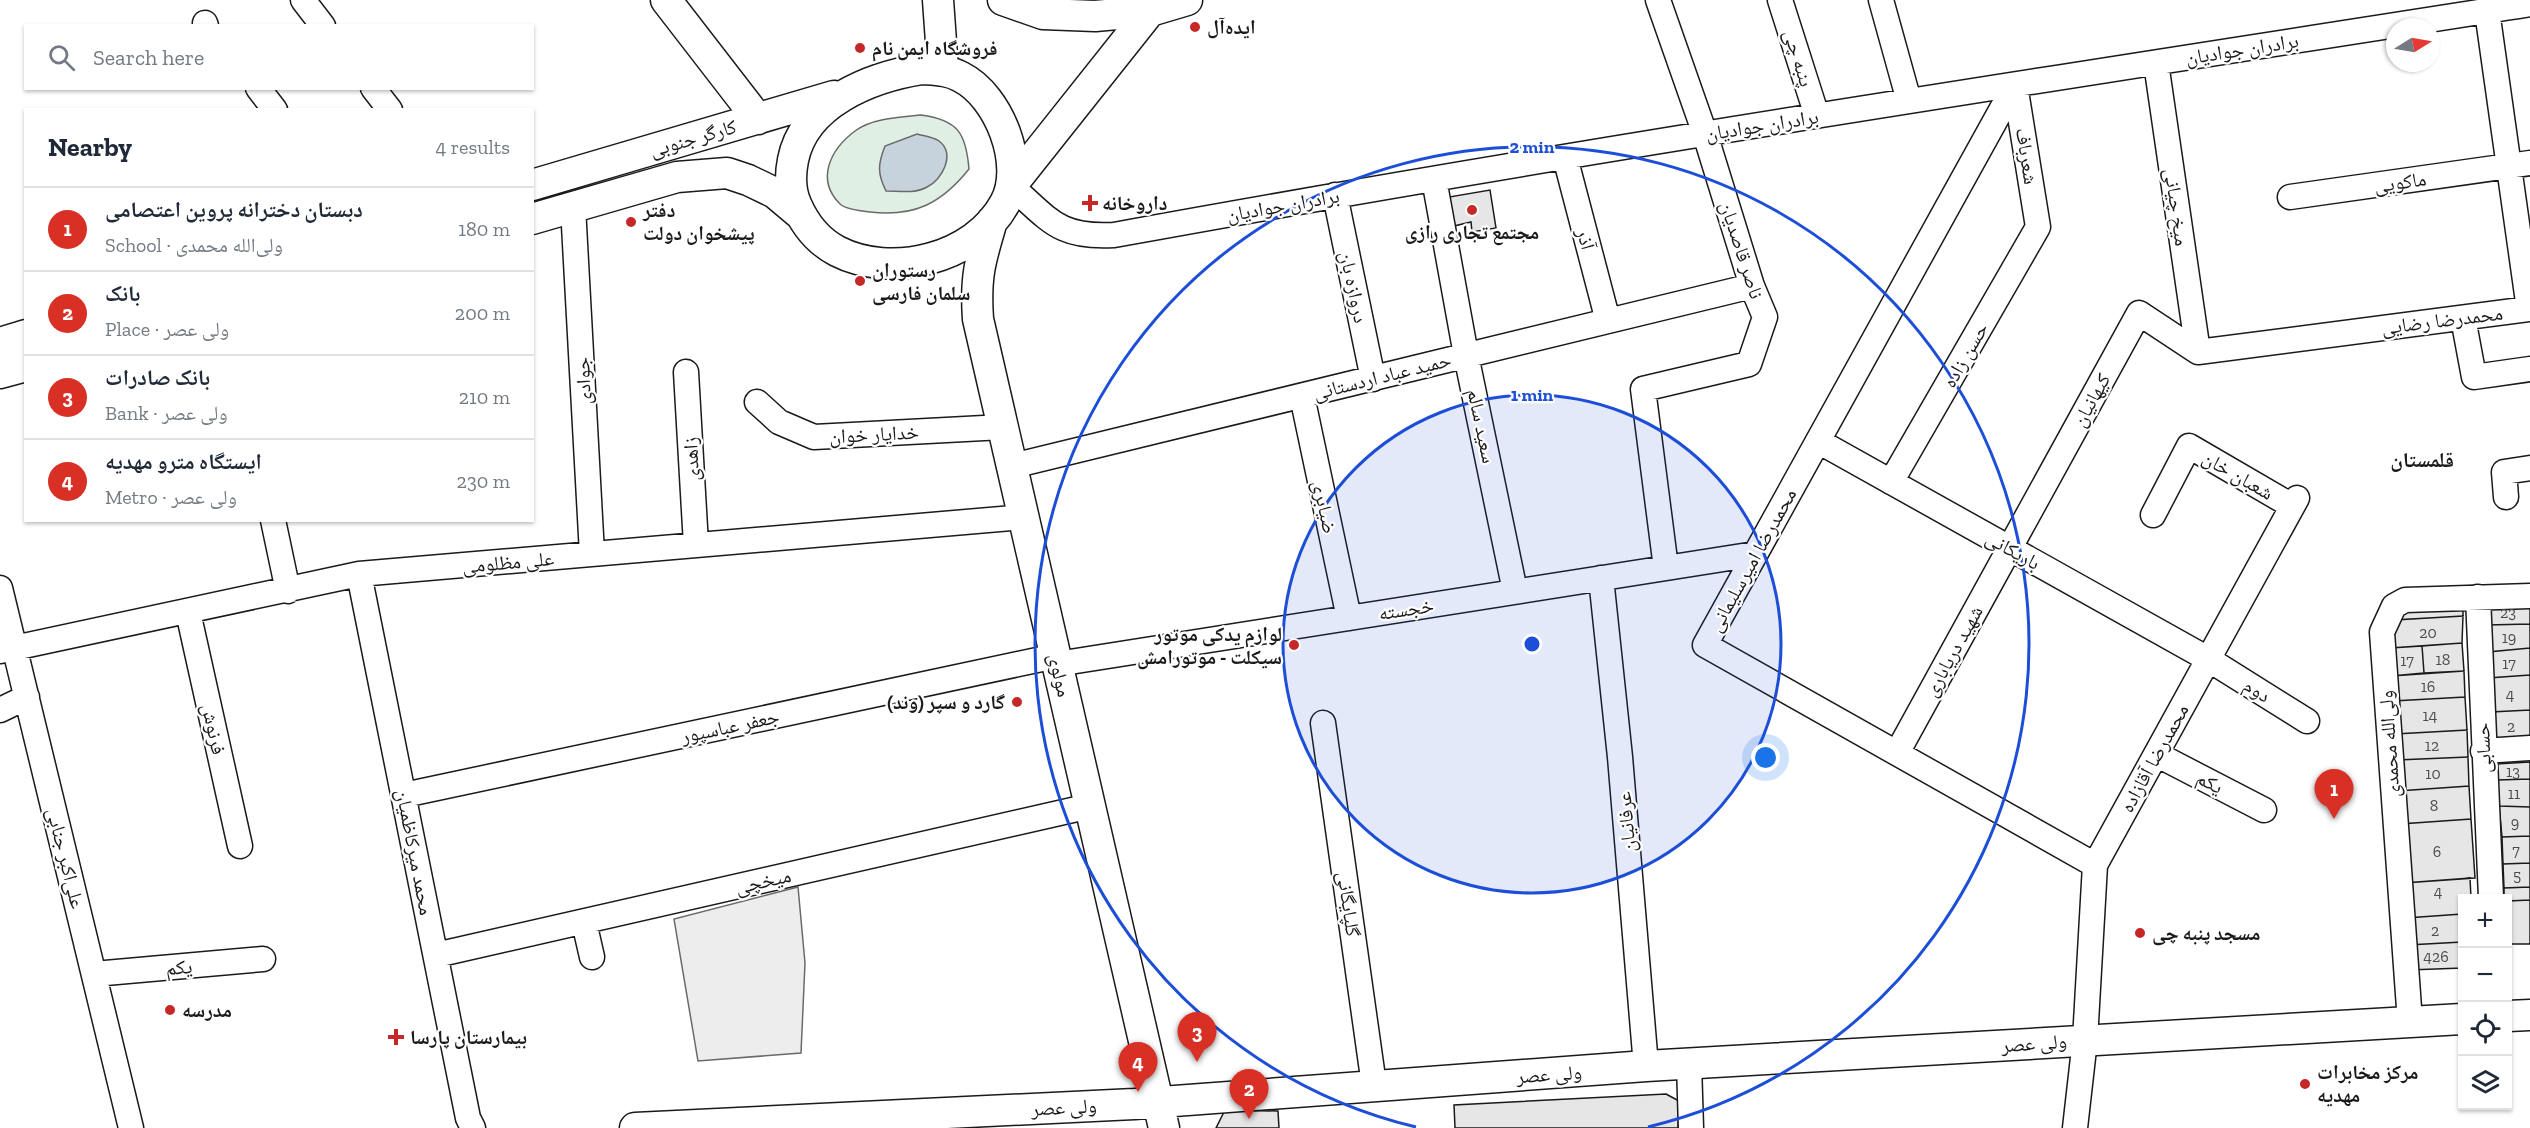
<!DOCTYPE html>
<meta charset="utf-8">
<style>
:root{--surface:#fff;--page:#f2f2f3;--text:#1f2937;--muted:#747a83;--line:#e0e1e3;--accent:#d93025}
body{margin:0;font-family:"Zilla Slab","Noto Naskh Arabic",serif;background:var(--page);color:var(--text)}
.controls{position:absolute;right:18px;bottom:18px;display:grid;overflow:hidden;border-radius:0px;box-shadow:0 2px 4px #0004}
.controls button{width:54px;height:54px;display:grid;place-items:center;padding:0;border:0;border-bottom:2px solid var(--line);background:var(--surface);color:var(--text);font:30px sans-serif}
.compass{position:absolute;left:2386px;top:18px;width:54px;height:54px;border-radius:50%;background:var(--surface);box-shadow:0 2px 4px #0004;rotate:79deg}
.you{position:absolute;left:1766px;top:758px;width:21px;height:21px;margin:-15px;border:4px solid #fff;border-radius:50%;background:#1a73e8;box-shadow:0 0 0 9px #1a73e833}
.badge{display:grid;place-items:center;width:39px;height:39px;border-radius:50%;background:var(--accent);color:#fff;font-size:20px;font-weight:700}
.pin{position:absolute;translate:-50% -50px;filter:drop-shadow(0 2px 3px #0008)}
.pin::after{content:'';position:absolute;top:32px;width:21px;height:18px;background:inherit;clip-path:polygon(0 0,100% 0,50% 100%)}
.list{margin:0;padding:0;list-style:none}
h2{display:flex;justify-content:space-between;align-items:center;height:78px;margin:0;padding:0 24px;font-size:26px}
h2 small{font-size:20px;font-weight:400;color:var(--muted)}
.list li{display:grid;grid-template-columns:39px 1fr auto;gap:18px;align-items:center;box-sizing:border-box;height:84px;padding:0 24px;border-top:2px solid var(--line)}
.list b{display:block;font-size:22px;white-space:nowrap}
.list p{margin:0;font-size:20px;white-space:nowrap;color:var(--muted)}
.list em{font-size:20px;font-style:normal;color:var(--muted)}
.icon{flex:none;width:33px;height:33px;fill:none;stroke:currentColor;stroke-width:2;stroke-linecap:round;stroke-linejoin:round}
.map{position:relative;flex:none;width:2530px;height:1128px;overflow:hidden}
.search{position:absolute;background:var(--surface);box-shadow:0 2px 4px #0004;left:24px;top:24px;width:510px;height:66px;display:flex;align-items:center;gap:15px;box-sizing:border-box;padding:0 21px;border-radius:0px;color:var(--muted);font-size:22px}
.panel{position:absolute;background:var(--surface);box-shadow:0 2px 4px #0004;left:24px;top:108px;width:510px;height:414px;border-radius:0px}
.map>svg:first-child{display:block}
.green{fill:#e0efe3;stroke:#6a6a6a;stroke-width:1.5}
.parking{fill:#ededed;stroke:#6a6a6a;stroke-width:1.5}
.water{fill:#c6d2dc;stroke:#6a6a6a;stroke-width:1.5}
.building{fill:#e6e6e6;stroke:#1a1a1a;stroke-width:1.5}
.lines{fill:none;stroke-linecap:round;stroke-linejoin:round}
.minor-casing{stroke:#1a1a1a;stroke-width:27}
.major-casing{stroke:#1a1a1a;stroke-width:33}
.minor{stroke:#fff;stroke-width:24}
.major{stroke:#fff;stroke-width:30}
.ring{fill:none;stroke:#1d4ed8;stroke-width:3}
.poi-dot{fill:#c62828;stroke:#fff;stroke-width:2}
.labels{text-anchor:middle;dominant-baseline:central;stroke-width:4.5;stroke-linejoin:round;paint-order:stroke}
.number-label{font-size:16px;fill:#4d4d4d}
.poi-label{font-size:20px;font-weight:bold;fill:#1a1a1a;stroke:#fff;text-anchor:start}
.street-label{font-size:20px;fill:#1a1a1a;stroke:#fff}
.neighbourhood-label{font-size:21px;font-weight:bold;fill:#1a1a1a;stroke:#fff}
.centre{fill:#1d4ed8;stroke:#fff;stroke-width:3}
.ring-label{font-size:18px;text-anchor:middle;font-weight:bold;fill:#1d4ed8;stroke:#fff;stroke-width:4.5;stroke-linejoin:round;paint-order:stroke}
</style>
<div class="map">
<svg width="2530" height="1128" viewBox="0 0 2530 1128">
<rect width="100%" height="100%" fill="#fff"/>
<path class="green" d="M921 115C958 120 966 133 969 169 941 204 914 217 870 212 861 211 845 209 840 204 815 179 831 149 855 131 872 118 901 117 921 115Z"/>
<path class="parking" d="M798 887 805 963 801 1053 698 1061 674 919Z"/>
<path class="water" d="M917 134C924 136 933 137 939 141 956 154 942 180 927 187 915 194 899 191 886 191 877 173 878 164 885 146Z"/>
<path class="building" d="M1490 190 1496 228 1472 232 1471 222 1454 226 1449 197Z
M2530 599V624L2487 625 2486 601Z
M2463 600V616L2393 620 2403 604Z
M2463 616 2462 643 2390 648 2395 620Z
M2530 624V648L2488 652 2487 625Z
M2462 643 2464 671 2424 673 2422 646Z
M2422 646 2424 673 2391 676 2390 648Z
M2530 648V675L2488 678V652Z
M2464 671 2465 697 2393 701 2391 676Z
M2530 675V710L2491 712 2488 678Z
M2465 697 2467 730 2395 734 2393 701Z
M2530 710V740L2492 743 2491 712Z
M2467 730 2468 757 2397 760 2395 734Z
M2530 751V762L2496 764V753Z
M2468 757 2469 786 2398 791 2397 760Z
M2530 762V779L2497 780 2496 764Z
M2530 779V807L2499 806 2497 780Z
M2469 786 2471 819 2400 824 2398 791Z
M2499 806 2530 807V836L2502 837Z
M2471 819 2475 878 2404 883 2400 824Z
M2530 836V863L2503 864 2502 837Z
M2530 863V887L2504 888 2503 864Z
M2470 878 2471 898H2462V914L2406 918 2404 883Z
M2530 887V900L2508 901V898H2504V888Z
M2530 900V944H2508V901Z
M2462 914V942L2408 945 2406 918Z
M2462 942V968L2409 970 2408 945Z
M1666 1094 1679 1101 1678 1128H1455L1454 1105Z
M1225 1110 1278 1111 1279 1128H1216Z"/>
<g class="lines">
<g class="minor-casing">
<path id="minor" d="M303 0 323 26
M1658 0 1705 134 1752 286 1765 317 1749 364 1643 389 1666 568
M1780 0 1817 116
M1881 0 1909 101
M205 23 206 26
M2156 63 2198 352
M2015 85 1705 645 2095 865
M258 88 275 110
M373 88 390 110
M1565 157 1608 321
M1434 179 1466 355 1515 591
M1011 186C1050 220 1058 238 1114 235 1585 149 2058 78 2530 4
M1335 195 1373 379
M2290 197 2530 163
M573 207 592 554
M2463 318 2474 377 2530 369
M2198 352 2529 309 2487 11
M686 372 696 545
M1302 396 1349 618
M757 402 779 422 814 437 1003 427
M1818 441 2208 659 2307 721
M1012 466 1752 286
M1891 482 2038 227 2015 85
M2506 497 2504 472 2530 468
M2153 515 2189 446 2292 506
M273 520 288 591
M359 574 468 1118 473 1128
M1601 578 1620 757 1646 1066
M0 588 131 1128
M2478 597 2491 898
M188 612 240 846
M0 651 359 574 1024 517
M1057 664 1755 554
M0 710 27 697
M1323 723 1374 1085
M2483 751 2530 748
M1897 753 2139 313 2198 352
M2156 754 2264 810
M404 795 1056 656
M584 922 592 957
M436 955 1090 806
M94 974 263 959
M2410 1022 2382 632 2394 606 2405 600 2530 596
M1689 1064 1691 1128
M2075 1128 2085 1040 2095 865 2297 498"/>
</g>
<g class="major-casing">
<path id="major" d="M666 0 758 119
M938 0 943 70
M1003 0 1043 14 1095 16 1150 11 1187 0
M922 69C936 70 949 70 961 77 999 96 1026 165 1005 203 975 259 891 279 837 251 818 241 805 225 796 204 790 190 790 175 793 160 804 103 871 77 922 69Z
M532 185 834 96
M1011 186 1150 11
M532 219 677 177 727 173 748 180 775 193 800 214
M992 221C980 261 975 277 978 319L1164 1128
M0 343 26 335
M0 373 26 366
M2508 1016 2530 1015
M635 1128 1134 1104 1646 1066 2462 1019"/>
</g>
<use href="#minor" class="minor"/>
<use href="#major" class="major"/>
</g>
<circle cx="1532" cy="644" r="249" fill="#1d4ed8" fill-opacity=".12"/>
<g class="ring">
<circle cx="1532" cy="644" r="249"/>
<path d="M1416 1127A497 497 0 1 1 1648 1127"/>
</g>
<g class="poi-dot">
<circle cx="1195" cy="27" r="6"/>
<circle cx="860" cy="48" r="6"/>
<path d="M1087 194h6v6h6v6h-6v6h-6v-6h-6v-6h6z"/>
<circle cx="1472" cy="210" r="6"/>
<circle cx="631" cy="222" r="6"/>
<circle cx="860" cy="281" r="6"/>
<circle cx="1294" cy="645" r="6"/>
<circle cx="1017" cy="702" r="6"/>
<circle cx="2140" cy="933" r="6"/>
<circle cx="170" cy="1010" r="6"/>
<path d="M393 1028h6v6h6v6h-6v6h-6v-6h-6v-6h6z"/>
<circle cx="2305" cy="1084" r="6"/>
</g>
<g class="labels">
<g class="number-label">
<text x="2508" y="612">23</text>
<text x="2428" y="632">20</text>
<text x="2509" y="637">19</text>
<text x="2443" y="659">18</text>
<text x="2407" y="660">17</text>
<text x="2509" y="663">17</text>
<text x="2428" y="686">16</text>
<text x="2510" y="694">4</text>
<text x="2430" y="715">14</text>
<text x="2511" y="726">2</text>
<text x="2432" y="745">12</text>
<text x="2513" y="771">13</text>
<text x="2433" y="773">10</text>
<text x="2514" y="793">11</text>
<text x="2434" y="805">8</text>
<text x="2515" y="822">9</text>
<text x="2516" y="850">7</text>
<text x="2437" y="851">6</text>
<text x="2517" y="875">5</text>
<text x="2438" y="891">4</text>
<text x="2435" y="930">2</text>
<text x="2436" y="956">426</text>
</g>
<g class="poi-label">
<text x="1207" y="27">ایده‌آل</text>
<text x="872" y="48">فروشگاه ایمن نام</text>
<text x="1102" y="203">داروخانه</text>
<text x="643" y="210">دفتر<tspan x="643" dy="23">پیشخوان دولت</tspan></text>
<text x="1472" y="232" text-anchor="middle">مجتمع تجاری رازی</text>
<text x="872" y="270">رستوران<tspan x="872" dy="23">سلمان فارسی</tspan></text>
<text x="1282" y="634" text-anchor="end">لوازم یدکی موتور<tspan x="1282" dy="23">سیکلت - موتورامش</tspan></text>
<text x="1005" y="702" text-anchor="end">گارد و سپر (وند)</text>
<text x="2152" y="933">مسجد پنبه چی</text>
<text x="182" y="1010">مدرسه</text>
<text x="410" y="1037">بیمارستان پارسا</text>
<text x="2317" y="1072">مرکز مخابرات<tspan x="2317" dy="23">مهدیه</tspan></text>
</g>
<g class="street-label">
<text transform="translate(2242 49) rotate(-9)">برادران جوادیان</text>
<text transform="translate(1799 58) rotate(73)">پنبه چی</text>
<text transform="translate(1762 125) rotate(-9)">برادران جوادیان</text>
<text transform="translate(693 138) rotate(-16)">کارگر جنوبی</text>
<text transform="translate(2027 156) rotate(81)">شعرباف</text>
<text transform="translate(2400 182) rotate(-8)">ماکویی</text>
<text transform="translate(1283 205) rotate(-10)">برادران جوادیان</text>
<text transform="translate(2177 207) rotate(82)">میخ چیانی</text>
<text transform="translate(1586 239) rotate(75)">آذر</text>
<text transform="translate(1742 250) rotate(72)">ناصر قاصدیان</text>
<text transform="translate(1354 287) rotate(78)">دروازه بان</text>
<text transform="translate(2442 320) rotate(-7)">محمدرضا رضایی</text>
<text transform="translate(1965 355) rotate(-60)">حسن زاده</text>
<text transform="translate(1382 376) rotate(-14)">حمید عباد اردستانی</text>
<text transform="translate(583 381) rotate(-93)">جوادی</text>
<text transform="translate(2091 400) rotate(-61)">کیهانیان</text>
<text transform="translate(1482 426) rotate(78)">سعید سالم</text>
<text transform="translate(874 434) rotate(-3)">خدایار خوان</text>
<text transform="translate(691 459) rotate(-93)">زاهدی</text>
<text transform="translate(2238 475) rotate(30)">شعبان خان</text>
<text transform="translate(1325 507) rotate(78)">ضیابری</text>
<text transform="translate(2013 550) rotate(29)">باریکانی</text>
<text transform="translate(1752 560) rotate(-61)">محمدرضا امیرسلیمانی</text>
<text transform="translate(508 562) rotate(-5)">علی مظلومی</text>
<text transform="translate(1406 609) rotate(-9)">خجسته</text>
<text transform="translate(1953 651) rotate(-61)">شهید دریاباری</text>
<text transform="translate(1060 675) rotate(77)">مولوی</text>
<text transform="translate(2257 690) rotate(32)">دوم</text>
<text transform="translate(730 726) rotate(-12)">جعفر عباسپور</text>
<text transform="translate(214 729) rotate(78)">فرنوش</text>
<text transform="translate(2389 744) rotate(-94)">ولی‌الله محمدی</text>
<text transform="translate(2483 748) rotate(-92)">حسابی</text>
<text transform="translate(2154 758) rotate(-61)">محمدرضا آقازاده</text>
<text transform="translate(2210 782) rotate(27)">یکم</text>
<text transform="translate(1626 822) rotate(-95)">عرفانیان</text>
<text transform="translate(415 852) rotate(79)">محمد میرکاظمیان</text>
<text transform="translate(66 858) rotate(76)">علی‌اکبر جنابی</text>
<text transform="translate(763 881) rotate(-13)">میخچی</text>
<text transform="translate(1349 904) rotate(82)">گلپایگانی</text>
<text transform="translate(179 967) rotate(-5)">یکم</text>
<text transform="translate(2034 1043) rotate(-4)">ولی عصر</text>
<text transform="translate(1549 1074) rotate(-4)">ولی عصر</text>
<text transform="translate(1064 1107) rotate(-3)">ولی عصر</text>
</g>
<g class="neighbourhood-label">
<text x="2422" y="459">قلمستان</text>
</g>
</g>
<circle cx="1532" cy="644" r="9" class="centre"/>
<g class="ring-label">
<text x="1532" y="153">2 min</text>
<text x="1532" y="401">1 min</text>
</g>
</svg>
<div class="controls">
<button>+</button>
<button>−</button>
<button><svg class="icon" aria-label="locate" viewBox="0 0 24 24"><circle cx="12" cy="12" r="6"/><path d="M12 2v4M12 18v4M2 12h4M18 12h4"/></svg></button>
<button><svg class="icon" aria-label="layers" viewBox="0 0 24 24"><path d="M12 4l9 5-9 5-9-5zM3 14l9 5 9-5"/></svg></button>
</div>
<svg class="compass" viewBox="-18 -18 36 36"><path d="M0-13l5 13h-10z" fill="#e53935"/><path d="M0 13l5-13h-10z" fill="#747a83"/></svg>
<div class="you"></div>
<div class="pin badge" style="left:2334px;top:819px">1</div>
<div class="pin badge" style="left:1249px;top:1119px">2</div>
<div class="pin badge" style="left:1197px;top:1062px">3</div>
<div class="pin badge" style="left:1138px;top:1092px">4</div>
<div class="search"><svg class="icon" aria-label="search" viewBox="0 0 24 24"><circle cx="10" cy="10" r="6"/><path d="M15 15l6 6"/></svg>Search here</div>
<section class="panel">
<h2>Nearby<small>4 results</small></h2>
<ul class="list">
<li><span class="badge">1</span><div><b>دبستان دخترانه پروین اعتصامی</b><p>School · ولی‌الله محمدی</p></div><em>180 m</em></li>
<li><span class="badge">2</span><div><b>بانک</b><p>Place · ولی عصر</p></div><em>200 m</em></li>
<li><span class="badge">3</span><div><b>بانک صادرات</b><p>Bank · ولی عصر</p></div><em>210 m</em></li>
<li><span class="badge">4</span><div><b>ایستگاه مترو مهدیه</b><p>Metro · ولی عصر</p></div><em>230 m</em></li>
</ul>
</section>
</div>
